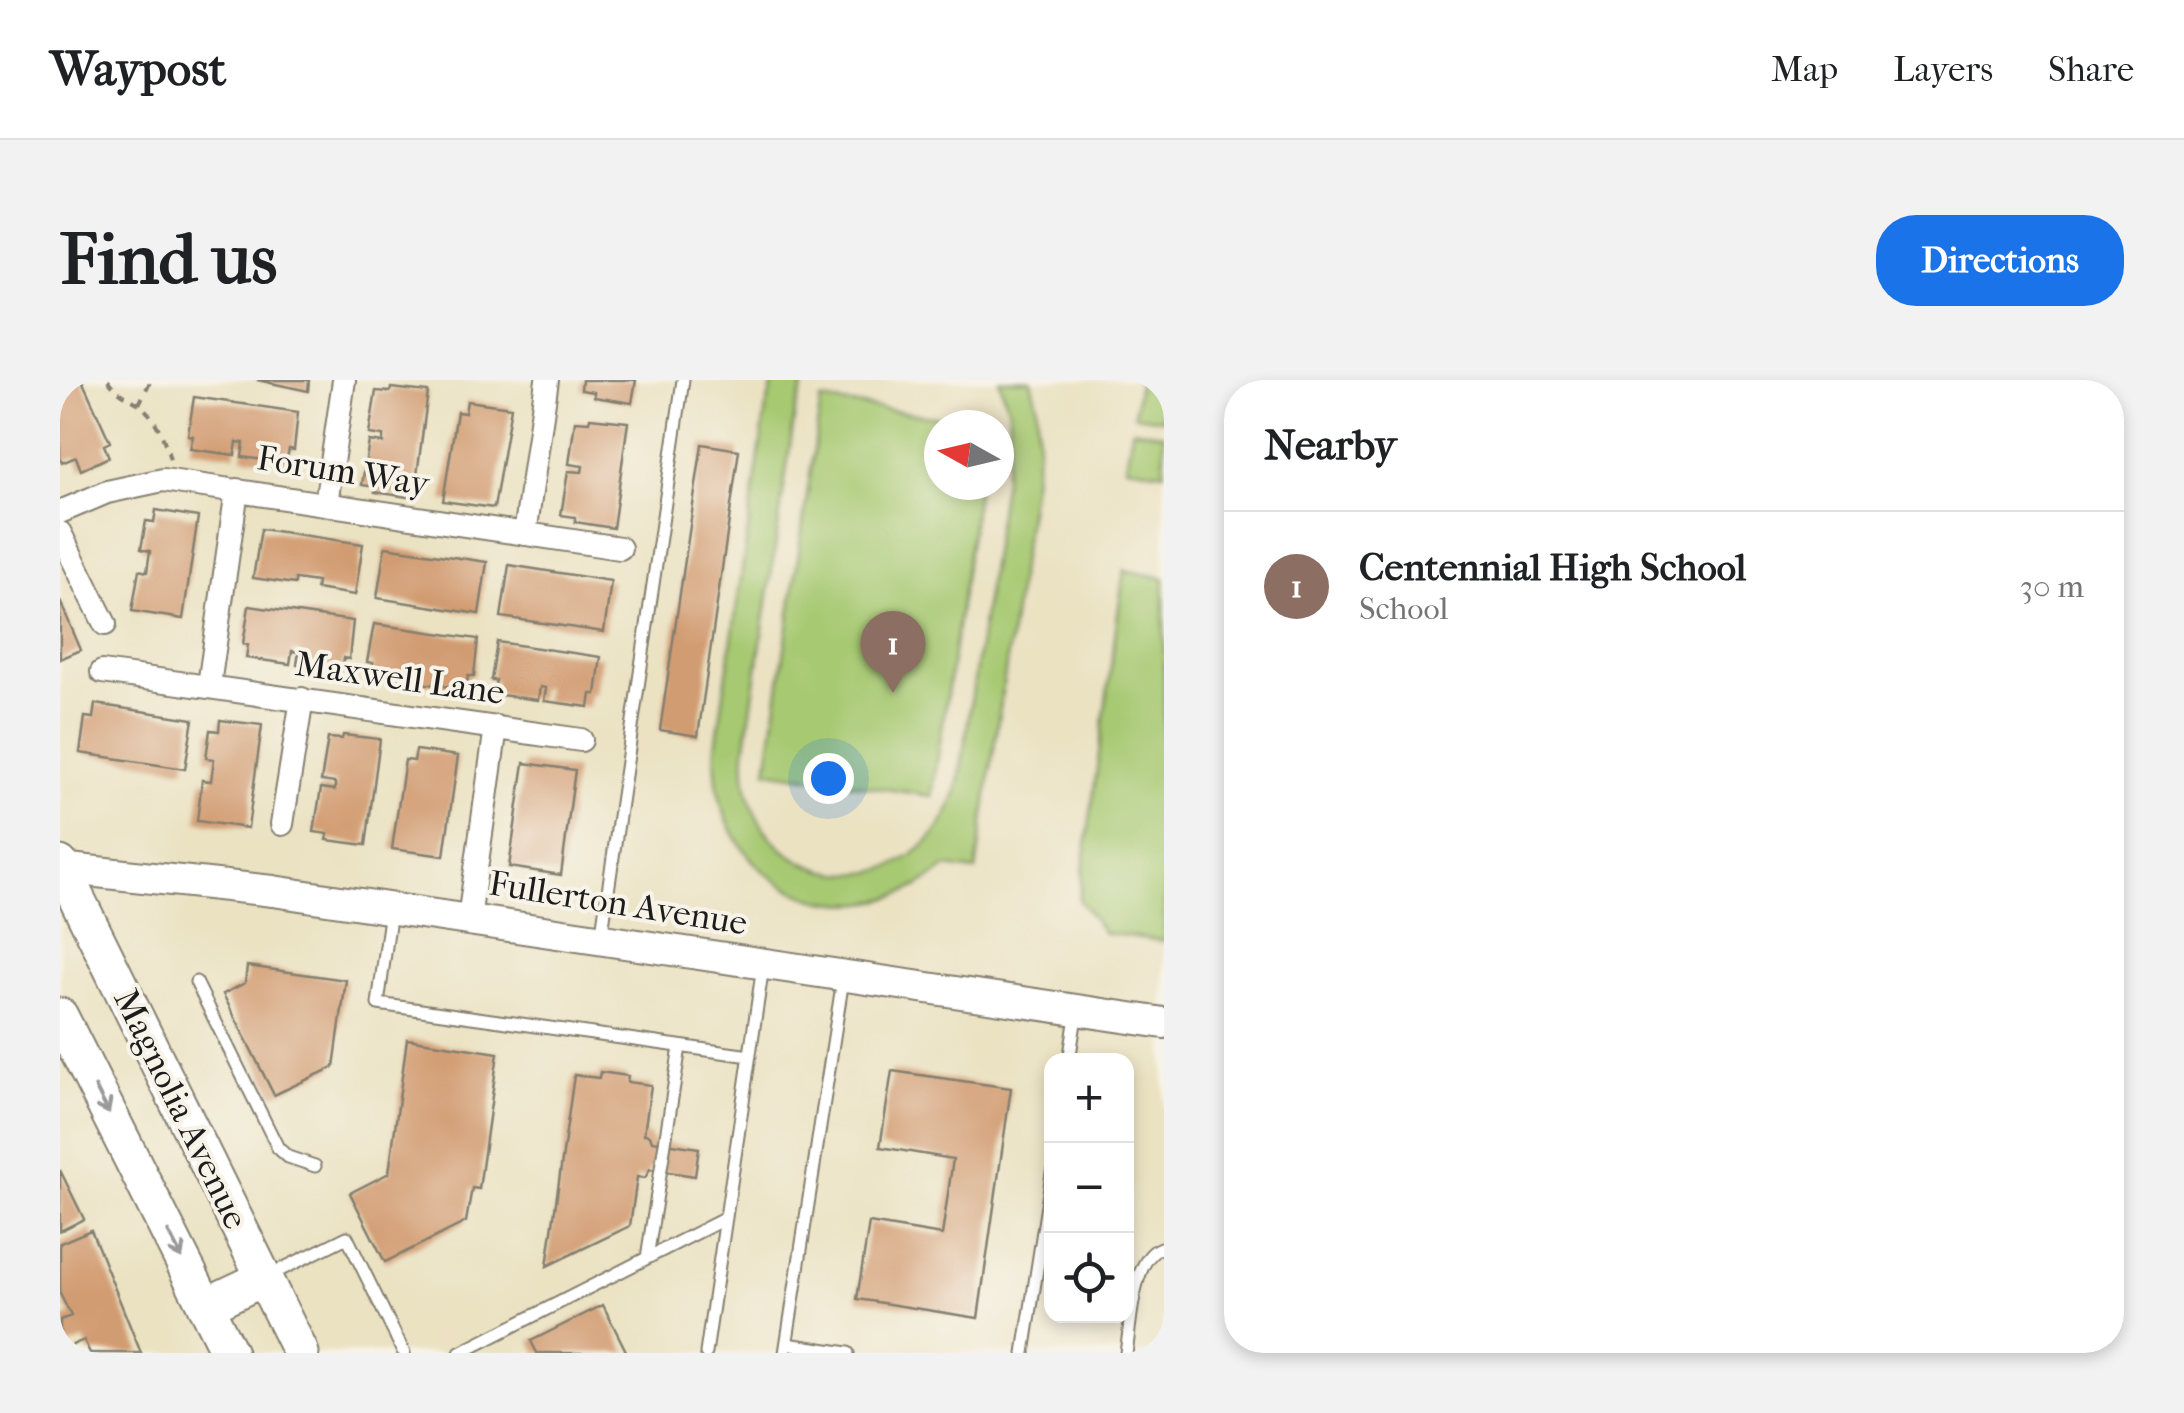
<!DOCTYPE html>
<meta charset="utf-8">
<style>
:root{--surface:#fff;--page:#f2f2f2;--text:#202124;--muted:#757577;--line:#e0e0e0;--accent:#1a73e8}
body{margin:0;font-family:"IM FELL French Canon",serif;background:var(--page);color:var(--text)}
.controls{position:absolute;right:30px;bottom:30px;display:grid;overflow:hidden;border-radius:20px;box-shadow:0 5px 15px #0003}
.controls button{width:90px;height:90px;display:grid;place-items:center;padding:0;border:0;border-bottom:2px solid var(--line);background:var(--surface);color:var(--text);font:50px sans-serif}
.compass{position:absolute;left:864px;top:30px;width:90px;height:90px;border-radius:50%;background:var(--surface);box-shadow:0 5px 15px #0003;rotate:278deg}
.you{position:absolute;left:768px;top:398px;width:35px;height:35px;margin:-25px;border:8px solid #fff;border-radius:50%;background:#1a73e8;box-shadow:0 0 0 15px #1a73e833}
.badge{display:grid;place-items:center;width:65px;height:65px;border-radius:50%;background:var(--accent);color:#fff;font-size:32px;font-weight:700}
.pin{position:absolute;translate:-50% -82px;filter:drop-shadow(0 2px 5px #0008)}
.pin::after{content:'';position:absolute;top:52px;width:35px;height:30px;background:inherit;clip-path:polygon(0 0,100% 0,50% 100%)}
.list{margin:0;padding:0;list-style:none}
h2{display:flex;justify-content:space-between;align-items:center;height:130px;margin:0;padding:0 40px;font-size:42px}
h2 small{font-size:32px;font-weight:400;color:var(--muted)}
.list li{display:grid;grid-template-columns:65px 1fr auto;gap:30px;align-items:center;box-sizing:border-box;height:150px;padding:0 40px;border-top:2px solid var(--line)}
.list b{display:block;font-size:38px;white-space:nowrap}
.list p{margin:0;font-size:32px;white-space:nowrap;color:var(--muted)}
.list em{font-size:32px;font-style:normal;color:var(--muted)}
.icon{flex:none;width:55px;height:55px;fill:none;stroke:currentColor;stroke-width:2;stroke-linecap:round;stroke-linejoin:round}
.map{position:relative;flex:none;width:1104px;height:973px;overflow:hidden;border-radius:40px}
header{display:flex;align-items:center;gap:60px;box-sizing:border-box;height:140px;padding:0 50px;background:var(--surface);border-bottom:2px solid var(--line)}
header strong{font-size:48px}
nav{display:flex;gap:55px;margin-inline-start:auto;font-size:35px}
.intro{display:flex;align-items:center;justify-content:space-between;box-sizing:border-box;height:240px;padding:0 60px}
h1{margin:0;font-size:70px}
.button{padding:25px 45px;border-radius:40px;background:var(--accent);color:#fff;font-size:35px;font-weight:700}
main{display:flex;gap:60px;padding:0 60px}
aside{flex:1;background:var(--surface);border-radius:40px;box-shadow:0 5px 15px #0003}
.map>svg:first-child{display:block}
.green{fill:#a7c972;stroke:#627247;stroke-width:2.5}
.building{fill:#d29c72}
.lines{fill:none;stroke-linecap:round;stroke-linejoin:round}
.lane-casing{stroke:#847f6f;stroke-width:15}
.street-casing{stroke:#847f6f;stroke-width:26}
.secondary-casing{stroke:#847f6f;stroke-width:34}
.primary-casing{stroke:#847f6f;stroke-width:39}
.path{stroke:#847f6f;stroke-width:4;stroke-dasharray:8 8;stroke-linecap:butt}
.lane{stroke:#fff;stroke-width:11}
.street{stroke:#fff;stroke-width:22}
.secondary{stroke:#fff;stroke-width:30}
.primary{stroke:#fff;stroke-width:35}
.oneway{stroke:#999}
.labels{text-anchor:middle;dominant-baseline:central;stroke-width:8;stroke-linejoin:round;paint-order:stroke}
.street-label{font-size:35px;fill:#1c1c1c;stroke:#f7f3e8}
</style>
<header>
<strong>Waypost</strong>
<nav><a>Map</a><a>Layers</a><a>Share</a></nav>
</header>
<div class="intro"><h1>Find us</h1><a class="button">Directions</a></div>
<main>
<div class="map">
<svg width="1104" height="973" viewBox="0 0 1104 973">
<rect width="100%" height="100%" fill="#f7f3e8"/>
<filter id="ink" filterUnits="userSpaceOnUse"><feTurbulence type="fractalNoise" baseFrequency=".01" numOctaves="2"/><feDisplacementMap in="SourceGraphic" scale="20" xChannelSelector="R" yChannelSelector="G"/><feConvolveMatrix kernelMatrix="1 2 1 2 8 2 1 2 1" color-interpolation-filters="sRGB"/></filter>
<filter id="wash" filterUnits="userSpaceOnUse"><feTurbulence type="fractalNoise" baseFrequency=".0048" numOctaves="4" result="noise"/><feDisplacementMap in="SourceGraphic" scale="40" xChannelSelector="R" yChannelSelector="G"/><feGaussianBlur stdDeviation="2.25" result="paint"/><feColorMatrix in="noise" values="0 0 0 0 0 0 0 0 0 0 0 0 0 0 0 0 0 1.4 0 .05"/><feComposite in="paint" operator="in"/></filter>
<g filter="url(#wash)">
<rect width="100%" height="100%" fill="#ebe2c2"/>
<path class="green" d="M714 0H745L735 32 685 371C675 514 866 542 899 402L949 64V30L939 0H971L977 25 978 68 916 491 886 487C783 572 647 499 656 367L706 28Z
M1079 0 1104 1V39L1074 35Z
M761 20 927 44 879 45V105H918L872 416 707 391Z
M1072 49 1104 54V92L1066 87Z
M1064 190 1104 198V561L1044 553 1019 520Z"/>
<g id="blocks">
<path class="building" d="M0 0H22L50 62 44 65 49 77 21 90 16 77 2 83 0 79Z
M197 0H249L248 11Z
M522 0H576L572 23 534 17V12L521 10Z
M331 8 368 12 354 118 315 112 316 107 302 105 309 61 323 63V56L309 54 316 11 330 12Z
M134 17 238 32 234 70 229 69 226 83 182 77 184 63 177 62 175 75 130 69 133 56 128 55Z
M407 21 451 27 434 128 383 121 397 32 405 33Z
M530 38 568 42 553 148 515 142V137L501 135 508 91 522 92 523 86 509 84 515 41 529 42Z
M642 64 679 70 638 356 600 350Z
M96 130 138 137 123 239 72 231 79 190 87 192 90 171 81 169 86 141 94 142Z
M201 149 303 164 295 215 256 209 257 202 235 199V204L193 198Z
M325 167 427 182 419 234 317 218Z
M449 185 551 201 544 252 441 237Z
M0 221 21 270 0 279Z
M189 226 293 241 289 279 284 278 282 291 237 285 239 272 232 271 230 284 186 278 188 265 183 264Z
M314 244 418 259 414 296H408L406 309 361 303 363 290 357 289 355 302 310 296 313 283 307 282Z
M437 262 541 277 536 314H531L529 327 484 321 486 308 480 307 478 320 433 314 436 300H431Z
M35 324 133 339 125 389 20 373 25 337 33 338Z
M160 340 202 345 188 448 137 441 142 400 151 401 154 379 146 378 150 350 159 351Z
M283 355 320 359 306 465 267 460 268 454 254 452 261 408 275 410V403L261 401 268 358 282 359Z
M356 370 398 376 384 476 332 469 345 380 354 381Z
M464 383 515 390 501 495 449 487Z
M187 586 286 600 274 687 214 715 163 614 185 603Z
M347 659 438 673 419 809 412 808 406 842 325 882 290 813 329 793Z
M832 691 951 708 918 938 797 919 809 843 882 855 893 779 820 767Z
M540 692 568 696 567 702 591 705 584 754 590 755 592 761 639 768 635 796 590 789 585 798 577 797 570 846 487 886 514 695 539 698Z
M0 790 24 839 0 851Z
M31 850 81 973H30L24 960 0 970V940L11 936 0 914V863Z
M543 925 567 973H477L471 961Z"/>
</g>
</g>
<g filter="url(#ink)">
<use href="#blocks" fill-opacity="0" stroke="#847f6f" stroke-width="2.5"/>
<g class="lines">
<g class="lane-casing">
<path id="lane" d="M331 530 318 624 690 676
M541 559 623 0
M136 602 218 768 228 777 255 786
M1009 681 1017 630
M587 878 620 667
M208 896 287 857 344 973
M727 964 788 973
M400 973 666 838
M646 973 703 586
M725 973 783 599
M964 973 992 793
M1066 973C1071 945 1072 873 1104 867"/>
</g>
<g class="street-casing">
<path id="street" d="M266 124 284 0
M0 132 47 112 103 100 560 168
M0 153 45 244
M465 154 487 0
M42 292 521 360
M149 305 177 110
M222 444 242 319
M409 539 436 347"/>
</g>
<g class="secondary-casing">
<path id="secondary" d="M0 488 213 511 1104 643"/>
</g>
<g class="primary-casing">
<path id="primary" d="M0 484 241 973
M0 636 169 973
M145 926 204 898"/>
</g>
<path class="path" d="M48 0C56 13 67 16 79 24 96 37 105 60 110 80
M79 24 91 0"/>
<use href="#lane" class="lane"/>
<use href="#street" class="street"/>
<use href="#secondary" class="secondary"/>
<use href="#primary" class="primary"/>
</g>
<defs><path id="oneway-shaft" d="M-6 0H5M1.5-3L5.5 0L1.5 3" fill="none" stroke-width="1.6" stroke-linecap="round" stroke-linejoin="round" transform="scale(2.5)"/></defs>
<g class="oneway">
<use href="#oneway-shaft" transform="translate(42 720) rotate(63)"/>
<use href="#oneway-shaft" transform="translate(115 865) rotate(63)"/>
</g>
</g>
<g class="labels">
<g class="street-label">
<text transform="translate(283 91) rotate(9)">Forum Way</text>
<text transform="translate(340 298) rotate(8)">Maxwell Lane</text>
<text transform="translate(558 523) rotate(9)">Fullerton Avenue</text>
<text transform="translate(121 729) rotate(64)">Magnolia Avenue</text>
</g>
</g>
</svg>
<div class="controls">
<button>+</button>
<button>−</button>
<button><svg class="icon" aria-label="locate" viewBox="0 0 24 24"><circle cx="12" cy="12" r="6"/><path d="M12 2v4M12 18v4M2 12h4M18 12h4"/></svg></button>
</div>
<svg class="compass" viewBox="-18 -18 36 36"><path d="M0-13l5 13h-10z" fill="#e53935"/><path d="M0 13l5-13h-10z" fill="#757577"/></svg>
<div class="you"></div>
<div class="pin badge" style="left:833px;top:313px;background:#8d6e63">1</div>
</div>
<aside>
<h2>Nearby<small></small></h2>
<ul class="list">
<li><span class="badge" style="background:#8d6e63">1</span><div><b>Centennial High School</b><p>School</p></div><em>30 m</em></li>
</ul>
</aside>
</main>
